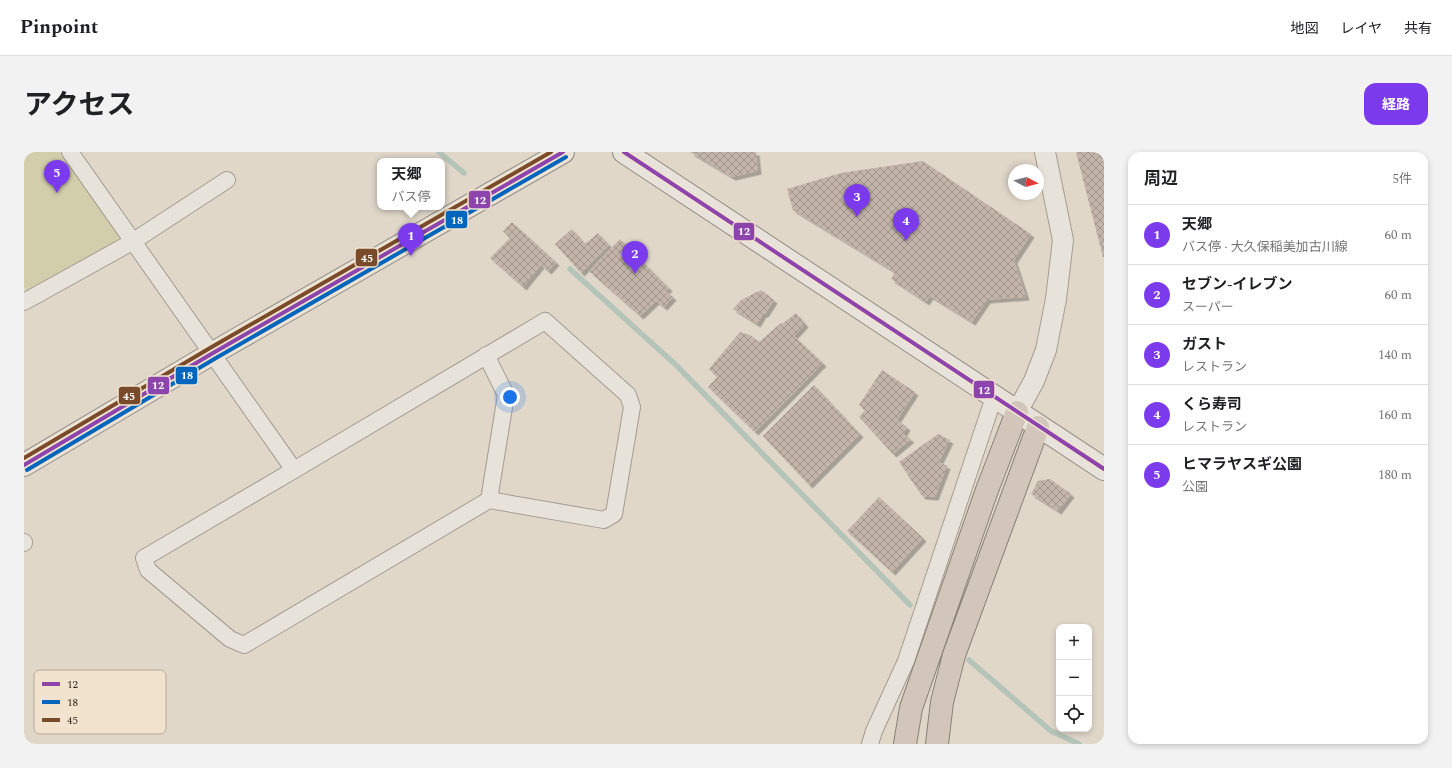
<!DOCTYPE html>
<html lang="ja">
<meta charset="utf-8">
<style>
:root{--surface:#fff;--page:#f2f2f2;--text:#202124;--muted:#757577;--line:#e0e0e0;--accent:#7c3aed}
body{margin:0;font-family:Spectral,"Noto Sans JP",serif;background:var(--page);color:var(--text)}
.controls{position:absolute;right:12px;bottom:12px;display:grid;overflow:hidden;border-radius:8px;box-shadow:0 2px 6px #0003}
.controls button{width:36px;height:36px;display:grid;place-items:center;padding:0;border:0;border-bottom:1px solid var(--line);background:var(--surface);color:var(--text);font:20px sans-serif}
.compass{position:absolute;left:984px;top:12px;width:36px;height:36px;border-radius:50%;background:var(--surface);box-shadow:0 2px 6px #0003;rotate:97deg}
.you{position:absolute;left:486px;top:245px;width:14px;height:14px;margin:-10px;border:3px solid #fff;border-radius:50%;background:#1a73e8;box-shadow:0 0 0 6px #1a73e833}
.badge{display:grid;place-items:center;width:26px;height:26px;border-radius:50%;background:var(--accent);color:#fff;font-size:13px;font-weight:700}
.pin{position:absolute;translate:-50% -33px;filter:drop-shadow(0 1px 2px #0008)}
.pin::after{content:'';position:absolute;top:21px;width:14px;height:12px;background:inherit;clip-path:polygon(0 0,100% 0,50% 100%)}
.popup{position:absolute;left:353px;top:6px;width:68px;height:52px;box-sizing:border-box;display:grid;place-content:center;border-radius:8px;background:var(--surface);filter:drop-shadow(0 1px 3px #0005);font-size:13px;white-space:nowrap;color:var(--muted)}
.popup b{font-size:15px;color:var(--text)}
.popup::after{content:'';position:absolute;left:50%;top:100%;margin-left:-8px;border:8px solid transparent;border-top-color:var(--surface)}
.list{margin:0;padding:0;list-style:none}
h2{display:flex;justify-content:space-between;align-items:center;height:52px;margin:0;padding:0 16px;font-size:17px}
h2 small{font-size:13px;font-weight:400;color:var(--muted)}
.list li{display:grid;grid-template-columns:26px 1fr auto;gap:12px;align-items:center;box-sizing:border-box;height:60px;padding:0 16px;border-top:1px solid var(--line)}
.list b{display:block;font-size:15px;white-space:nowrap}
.list p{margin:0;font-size:13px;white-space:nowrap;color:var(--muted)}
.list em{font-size:13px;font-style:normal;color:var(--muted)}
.icon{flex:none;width:22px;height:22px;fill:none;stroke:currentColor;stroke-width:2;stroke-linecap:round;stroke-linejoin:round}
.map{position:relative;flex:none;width:1080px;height:592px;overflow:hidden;border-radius:12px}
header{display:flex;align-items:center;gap:24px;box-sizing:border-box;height:56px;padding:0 20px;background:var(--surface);border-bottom:1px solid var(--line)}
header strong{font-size:19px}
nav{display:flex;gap:22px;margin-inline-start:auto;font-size:14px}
.intro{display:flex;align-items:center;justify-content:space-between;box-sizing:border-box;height:96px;padding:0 24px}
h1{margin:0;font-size:28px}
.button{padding:10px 18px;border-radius:12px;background:var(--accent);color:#fff;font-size:14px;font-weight:700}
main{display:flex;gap:24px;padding:0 24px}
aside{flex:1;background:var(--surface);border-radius:12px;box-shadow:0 2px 6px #0003}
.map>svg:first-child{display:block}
.green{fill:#d2ceac}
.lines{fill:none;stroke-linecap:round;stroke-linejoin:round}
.stream{stroke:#b5c4b8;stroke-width:5.5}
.building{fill:url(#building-cross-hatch);filter:url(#shadow)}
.minor-casing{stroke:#a49c93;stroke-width:18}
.tertiary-casing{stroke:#a49c93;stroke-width:22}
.secondary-casing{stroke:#948c83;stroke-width:24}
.motorway-casing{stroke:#8a8279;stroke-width:24}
.minor{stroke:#e8e3da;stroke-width:16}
.tertiary{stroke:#e8e3da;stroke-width:20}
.secondary{stroke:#e8e3da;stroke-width:22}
.motorway{stroke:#d2c6ba;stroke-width:22}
.bus-1-casing{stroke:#f1e3ce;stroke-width:7}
.bus-2-casing{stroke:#f1e3ce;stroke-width:7}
.bus-3-casing{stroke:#f1e3ce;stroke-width:7}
.bus-1{stroke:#8e44ad;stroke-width:4}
.bus-2{stroke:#0065bd;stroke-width:4}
.bus-3{stroke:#7a4b2a;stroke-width:4}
.key{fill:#f1e3ce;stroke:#b7aa99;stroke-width:1}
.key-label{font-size:11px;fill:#31241d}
.line-badge{stroke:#f1e3ce;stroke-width:1.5}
.badge-label{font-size:11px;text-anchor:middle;font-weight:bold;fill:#fff}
</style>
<header>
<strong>Pinpoint</strong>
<nav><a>地図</a><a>レイヤ</a><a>共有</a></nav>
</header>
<div class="intro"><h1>アクセス</h1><a class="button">経路</a></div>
<main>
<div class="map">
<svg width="1080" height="592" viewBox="0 0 1080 592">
<defs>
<pattern id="building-cross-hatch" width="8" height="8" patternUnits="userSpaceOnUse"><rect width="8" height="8" fill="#c3b5aa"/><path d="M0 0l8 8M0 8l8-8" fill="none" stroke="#9f938a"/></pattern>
<filter id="shadow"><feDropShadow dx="3.5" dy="3.5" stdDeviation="0" flood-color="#0004"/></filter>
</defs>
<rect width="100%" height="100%" fill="#e0d7c9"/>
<path class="green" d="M0 0H36L96 81 93 92 11 138 3 139 0 135Z"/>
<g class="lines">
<path class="stream" d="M415 0 440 21
M546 117 652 213 886 453
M945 508 1027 579 1055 592"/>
</g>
<path class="building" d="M666 0H732L734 19 708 25Z
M1052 0H1080V105H1079Z
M899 9 1007 82 990 108 1002 145 963 148 948 170 906 144 902 150 867 127 871 120 769 58 763 37 817 21Z
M488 70 532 110 524 119 517 113 499 135 466 106 486 86 479 79Z
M548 77 561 92 574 81 585 93 557 121 531 92Z
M596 87 645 136 642 139 649 145 640 155 632 149 616 164 565 119Z
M737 138 750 148 741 162H739L733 172 709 157 717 148Z
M772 161 781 172 770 184 799 211 731 280 684 235 693 225 685 217 716 180 726 183 735 190 757 171 758 172Z
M858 218 891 240 873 268 883 275 879 282 887 287 869 302 835 265 841 258 835 253Z
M790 233 836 282 785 333 739 284Z
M914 282 926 288 915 310 923 314 911 345 898 344 875 310Z
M1026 327 1047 342 1034 359 1007 342 1014 329Z
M855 345 899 386 868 420 823 379Z"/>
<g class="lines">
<g class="minor-casing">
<path id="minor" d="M46 0 270 318 521 169 604 243 608 255 590 362 580 368 465 348 220 493 206 487 124 418 120 406 270 318
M0 150 108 90 203 28
M462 203 482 243 465 348
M0 390V391
M846 592 850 579 882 509 970 245"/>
</g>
<g class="tertiary-casing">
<path id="tertiary" d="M993 260 1010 229 1022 198 1032 147 1039 88 1021 0"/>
</g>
<g class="secondary-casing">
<path id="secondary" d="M600 0 1080 317
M0 313 189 201 539 0"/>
</g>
<g class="motorway-casing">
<path id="motorway" d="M881 592 887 556 963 338 993 260
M913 592 918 550 930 503 1014 275"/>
</g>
<use href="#minor" class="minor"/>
<use href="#tertiary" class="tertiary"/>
<use href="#secondary" class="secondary"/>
<use href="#motorway" class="motorway"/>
<g class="bus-1-casing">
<path id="bus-1" d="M600 0 1080 317
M0 313 189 201 539 0"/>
</g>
<g class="bus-2-casing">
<path id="bus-2" d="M3 318 192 206 542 5"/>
</g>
<g class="bus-3-casing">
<path id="bus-3" d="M0 306 186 196 527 0"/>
</g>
<use href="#bus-1" class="bus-1"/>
<use href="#bus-2" class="bus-2"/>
<use href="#bus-3" class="bus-3"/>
</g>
<rect x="10" y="518" width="132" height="64" rx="6" class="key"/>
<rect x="18" y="530" width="18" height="4" fill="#8e44ad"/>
<rect x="18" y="548" width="18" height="4" fill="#0065bd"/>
<rect x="18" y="566" width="18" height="4" fill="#7a4b2a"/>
<g class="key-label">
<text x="43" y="536">12</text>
<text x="43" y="554">18</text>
<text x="43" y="572">45</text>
</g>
<g class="line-badge">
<rect x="444" y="38" width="23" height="19" rx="4" fill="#8e44ad"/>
<rect x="421" y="58" width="23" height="19" rx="4" fill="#0065bd"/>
<rect x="709" y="70" width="22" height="19" rx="4" fill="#8e44ad"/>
<rect x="331" y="96" width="23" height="19" rx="4" fill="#7a4b2a"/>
<rect x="151" y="214" width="23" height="19" rx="4" fill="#0065bd"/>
<rect x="123" y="224" width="23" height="19" rx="4" fill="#8e44ad"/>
<rect x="949" y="228" width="22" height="19" rx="4" fill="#8e44ad"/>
<rect x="94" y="234" width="23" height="19" rx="4" fill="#7a4b2a"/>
</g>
<g class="badge-label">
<text x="456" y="52">12</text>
<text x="433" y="72">18</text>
<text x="720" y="83">12</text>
<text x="343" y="110">45</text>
<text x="163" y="227">18</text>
<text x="134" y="237">12</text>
<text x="960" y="242">12</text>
<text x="105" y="248">45</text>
</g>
</svg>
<div class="controls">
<button>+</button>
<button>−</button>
<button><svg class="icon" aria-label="locate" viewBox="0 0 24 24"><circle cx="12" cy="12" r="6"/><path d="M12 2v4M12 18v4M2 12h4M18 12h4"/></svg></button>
</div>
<svg class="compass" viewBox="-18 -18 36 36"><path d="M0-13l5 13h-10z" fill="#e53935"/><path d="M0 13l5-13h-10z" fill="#757577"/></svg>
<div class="you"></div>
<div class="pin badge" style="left:387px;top:104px">1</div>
<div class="popup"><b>天郷</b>バス停</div>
<div class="pin badge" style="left:611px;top:122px">2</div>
<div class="pin badge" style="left:833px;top:65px">3</div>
<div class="pin badge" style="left:882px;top:89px">4</div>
<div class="pin badge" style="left:33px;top:41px">5</div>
</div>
<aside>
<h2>周辺<small>5件</small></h2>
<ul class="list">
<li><span class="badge">1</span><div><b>天郷</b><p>バス停 · 大久保稲美加古川線</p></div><em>60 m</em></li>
<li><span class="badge">2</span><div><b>セブン-イレブン</b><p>スーパー</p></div><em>60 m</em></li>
<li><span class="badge">3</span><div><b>ガスト</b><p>レストラン</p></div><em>140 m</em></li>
<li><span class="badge">4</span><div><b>くら寿司</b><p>レストラン</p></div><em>160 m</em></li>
<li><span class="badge">5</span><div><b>ヒマラヤスギ公園</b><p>公園</p></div><em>180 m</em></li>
</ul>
</aside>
</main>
